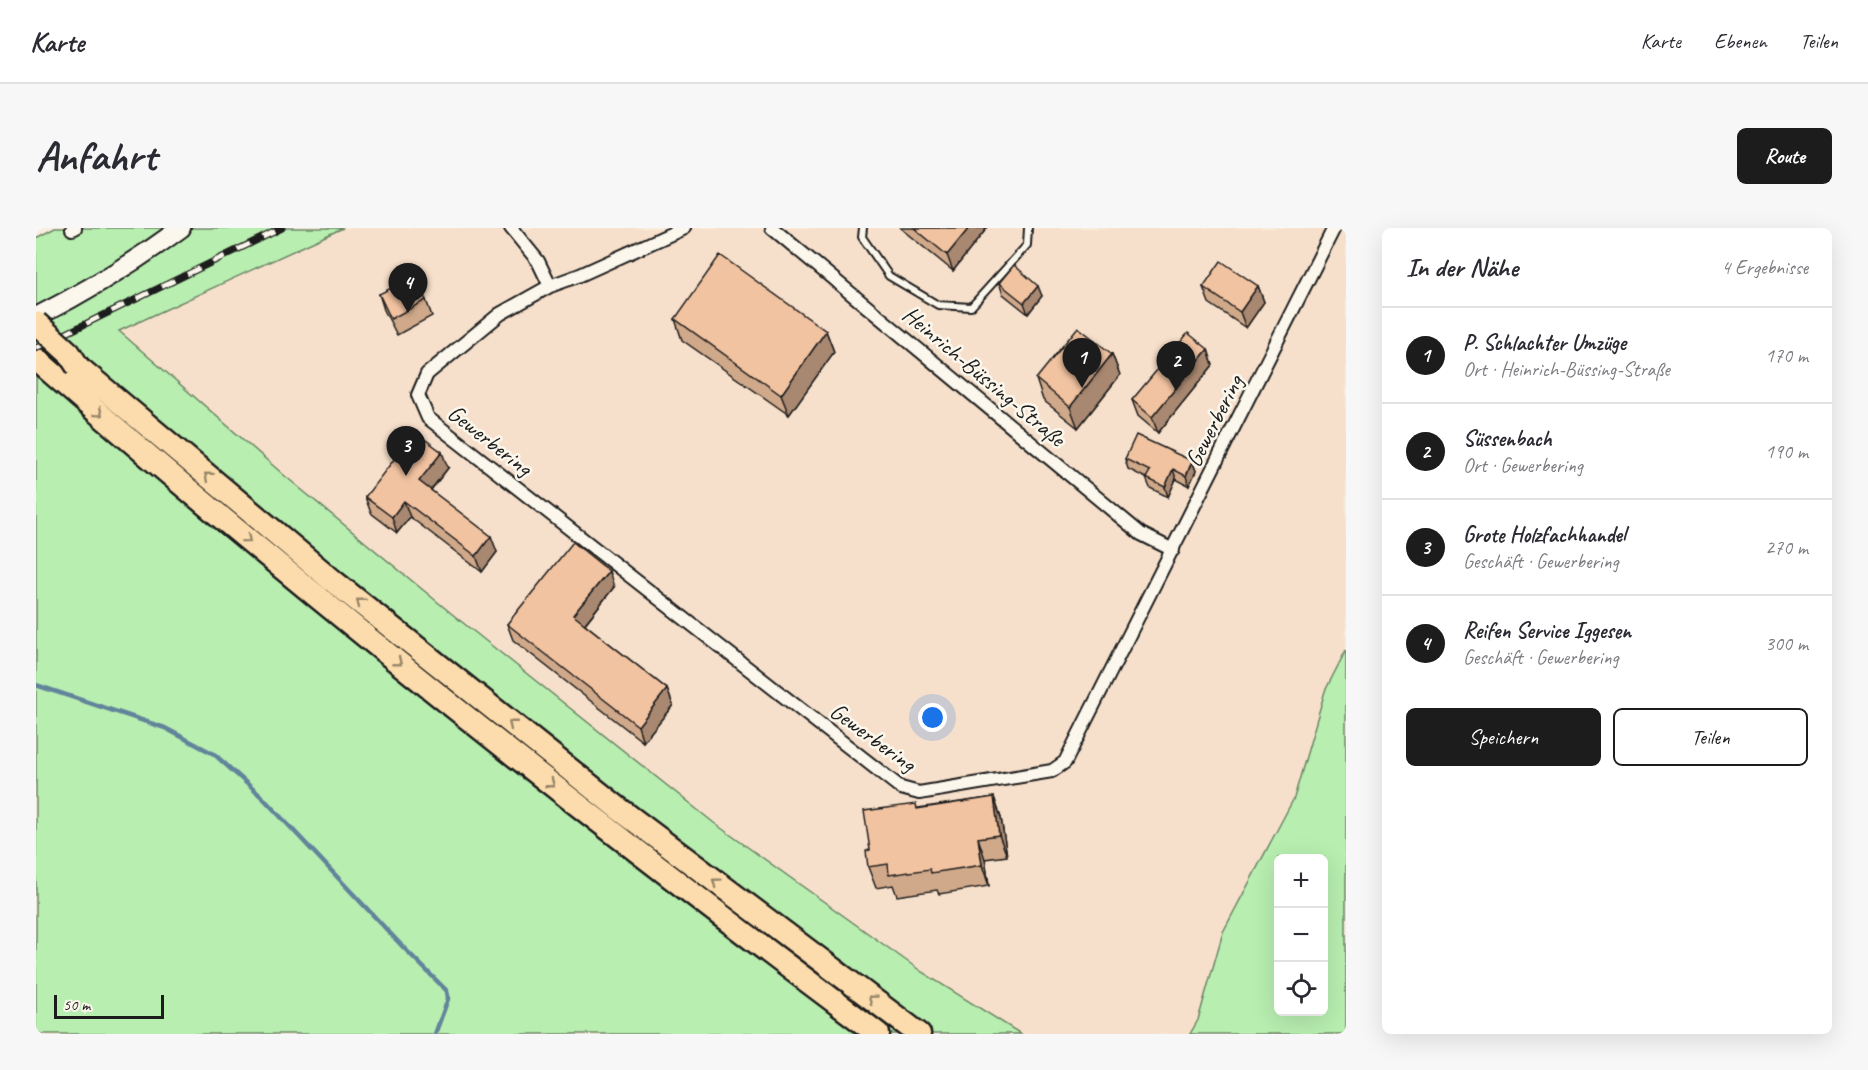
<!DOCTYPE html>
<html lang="de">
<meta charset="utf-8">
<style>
:root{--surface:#fff;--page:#f7f7f7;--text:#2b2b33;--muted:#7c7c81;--line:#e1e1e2;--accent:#1c1c1c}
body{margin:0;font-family:Caveat,sans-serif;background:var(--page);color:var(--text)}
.controls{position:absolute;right:18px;bottom:18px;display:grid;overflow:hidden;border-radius:9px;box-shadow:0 6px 24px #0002}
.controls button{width:54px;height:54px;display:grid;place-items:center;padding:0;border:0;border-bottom:2px solid var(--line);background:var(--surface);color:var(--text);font:30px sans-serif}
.scale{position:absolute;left:18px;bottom:15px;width:110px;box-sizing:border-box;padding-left:6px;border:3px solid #1c1c1c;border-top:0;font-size:16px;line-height:21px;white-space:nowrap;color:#1c1c1c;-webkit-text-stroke:4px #fbf7ec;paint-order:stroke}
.you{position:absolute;left:897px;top:490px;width:21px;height:21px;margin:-15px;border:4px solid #fff;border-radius:50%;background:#1a73e8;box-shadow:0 0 0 9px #1a73e833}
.badge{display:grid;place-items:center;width:39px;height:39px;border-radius:50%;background:var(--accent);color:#fff;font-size:20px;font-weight:700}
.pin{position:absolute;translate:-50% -50px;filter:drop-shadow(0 2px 3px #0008)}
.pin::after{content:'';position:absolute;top:32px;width:21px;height:18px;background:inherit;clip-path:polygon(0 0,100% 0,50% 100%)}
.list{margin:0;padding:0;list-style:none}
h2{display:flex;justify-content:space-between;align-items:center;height:78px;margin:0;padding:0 24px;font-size:26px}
h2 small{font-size:20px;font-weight:400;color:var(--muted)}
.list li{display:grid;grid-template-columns:39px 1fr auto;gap:18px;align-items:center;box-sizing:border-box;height:96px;padding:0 24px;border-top:2px solid var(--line)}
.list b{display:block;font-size:22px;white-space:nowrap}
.list p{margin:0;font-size:20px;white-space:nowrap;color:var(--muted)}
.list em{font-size:20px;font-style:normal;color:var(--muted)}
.actions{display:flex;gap:12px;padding:18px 24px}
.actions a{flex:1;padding:14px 0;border:2px solid var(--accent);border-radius:9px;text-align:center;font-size:21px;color:var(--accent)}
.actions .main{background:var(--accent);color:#fff}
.icon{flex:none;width:33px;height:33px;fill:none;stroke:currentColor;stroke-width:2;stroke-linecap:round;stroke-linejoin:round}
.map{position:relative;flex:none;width:1310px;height:806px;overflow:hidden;border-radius:9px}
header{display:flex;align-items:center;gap:36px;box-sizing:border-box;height:84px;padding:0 30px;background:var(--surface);border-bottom:2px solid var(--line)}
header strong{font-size:28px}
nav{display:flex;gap:33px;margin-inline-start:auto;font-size:21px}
.intro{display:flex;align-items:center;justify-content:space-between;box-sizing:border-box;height:144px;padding:0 36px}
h1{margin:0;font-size:42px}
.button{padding:15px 27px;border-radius:9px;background:var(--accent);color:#fff;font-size:21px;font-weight:700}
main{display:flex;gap:36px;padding:0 36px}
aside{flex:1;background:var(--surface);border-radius:9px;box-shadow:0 6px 24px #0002}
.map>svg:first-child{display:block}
.built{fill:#f7e0cb}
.green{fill:#b8eeb0;stroke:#6a8566;stroke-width:1.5;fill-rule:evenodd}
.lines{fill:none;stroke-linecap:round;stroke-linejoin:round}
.stream{stroke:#62849b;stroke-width:4.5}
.lane-casing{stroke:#1c1c1c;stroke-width:10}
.street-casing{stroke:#1c1c1c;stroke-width:16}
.secondary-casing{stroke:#1c1c1c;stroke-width:22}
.highway-casing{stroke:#1c1c1c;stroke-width:27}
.lane{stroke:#fbf7ec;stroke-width:6}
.street{stroke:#fbf7ec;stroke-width:12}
.secondary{stroke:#fbf7ec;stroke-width:18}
.highway{stroke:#fcdcac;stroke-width:22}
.rail-casing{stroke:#1c1c1c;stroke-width:7}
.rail{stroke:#fbf7ec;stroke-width:4.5;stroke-dasharray:14;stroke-linecap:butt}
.highway-bridge-casing{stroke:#1c1c1c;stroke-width:27;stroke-linecap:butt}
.highway-bridge{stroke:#fcdcac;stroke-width:22}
.wall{fill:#d0a88a;stroke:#1c1c1c;stroke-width:1.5}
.shaded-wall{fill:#a98871;stroke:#1c1c1c;stroke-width:1.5}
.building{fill:#f2c3a1;stroke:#1c1c1c;stroke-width:1.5}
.oneway{stroke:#97866b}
.labels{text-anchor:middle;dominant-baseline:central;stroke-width:5;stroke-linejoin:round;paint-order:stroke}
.street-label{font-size:24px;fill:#1c1c1c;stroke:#fbf7ec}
</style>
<header>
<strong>Karte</strong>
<nav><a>Karte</a><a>Ebenen</a><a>Teilen</a></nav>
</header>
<div class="intro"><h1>Anfahrt</h1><a class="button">Route</a></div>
<main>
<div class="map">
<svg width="1310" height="806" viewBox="0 0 1310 806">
<rect width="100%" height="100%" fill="#f9eddd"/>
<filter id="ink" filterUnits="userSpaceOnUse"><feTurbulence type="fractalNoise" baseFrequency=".0167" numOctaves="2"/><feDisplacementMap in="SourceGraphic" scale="12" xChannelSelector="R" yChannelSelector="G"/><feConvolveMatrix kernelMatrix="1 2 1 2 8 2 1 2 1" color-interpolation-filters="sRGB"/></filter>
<g filter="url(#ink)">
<path class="built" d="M307 0H1310V422L1289 463 1258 570 1187 704 1162 792 1154 806H985L886 744 678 595 421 390 249 248 83 103Z"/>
<path class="green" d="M19 0H307L83 103 249 248 421 390 678 595 886 744 985 806H0V10Z
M1310 422V806H1154L1162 792 1187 704 1258 570 1289 463ZM1242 630H1288V784H1242Z"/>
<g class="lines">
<path class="stream" d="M0 457 129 500 178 526 227 570 367 719 411 763 412 771 399 806"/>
<g class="lane-casing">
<path id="lane" d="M827 0 826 9 853 48 902 77 935 79 991 17 992 0"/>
</g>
<g class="street-casing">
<path id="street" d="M475 0 502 33 514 58
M648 0 544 47 514 58 464 86 391 146 382 167 392 190 865 560 883 565 1016 543 1029 534 1298 0
M736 0 1105 306 1137 322
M36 1 39 0"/>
</g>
<g class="secondary-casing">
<path id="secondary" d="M0 89C51 63 99 34 145 0"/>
</g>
<g class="highway-casing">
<path id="highway" d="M0 131C271 368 554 591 842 806
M42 139 297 353 582 580 883 806"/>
</g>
<use href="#lane" class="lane"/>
<use href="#street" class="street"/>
<use href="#secondary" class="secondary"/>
<use href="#highway" class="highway"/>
<g class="rail-casing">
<path id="rail" d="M0 120 246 0"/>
</g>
<use href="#rail" class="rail"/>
<g class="highway-bridge-casing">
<path id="highway-bridge" d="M0 95 33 125 42 139"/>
</g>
<use href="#highway-bridge" class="highway-bridge"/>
</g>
<path class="wall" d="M864 0H951L917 43Z
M963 55 1006 68 992 86 967 66Z
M1222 58 1228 74 1210 100 1173 75 1167 59Z
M343 66 390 72 396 88 361 107 348 82Z
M639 91 790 103 798 124 753 187 646 112Z
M1076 126 1084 147 1042 200 1007 172 1000 151Z
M1177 137 1122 205 1102 188 1096 172Z
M1089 231 1156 233 1160 243 1153 258 1140 251 1132 269 1114 260 1110 250 1092 241Z
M412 240 395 262 461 324 446 344 374 289 361 305 335 285 329 269Z
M578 359 549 396 631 461 637 477 607 514 477 412 471 396Z
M958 569 965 590 971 628 949 631 953 658 903 666 901 662 861 668 857 657 840 660 832 639 834 622 882 580Z"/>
<path class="shaded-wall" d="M933 0H951L917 43 911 27Z
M1002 58 1006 68 992 86 988 75Z
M1222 58 1228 74 1210 100 1204 84Z
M790 103 798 124 753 187 745 167Z
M1172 121 1177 137 1122 205 1116 189Z
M1076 126 1084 147 1042 200 1034 179Z
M406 224 412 240 389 269 383 253Z
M1156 233 1160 243 1153 258 1150 248Z
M1137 241 1140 251 1132 269 1129 259Z
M368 273 374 289 361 305 356 289Z
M455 308 461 324 446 344 440 328Z
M573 343 578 359 543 403 537 387Z
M631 461 637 477 607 514 602 498Z
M958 569 965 590 971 628 963 607Z
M942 610 949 631 953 658 946 637Z"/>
<path class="building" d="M878 0H933L911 27Z
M684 27 790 103 745 167 639 91Z
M1185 33 1222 58 1204 84 1167 59Z
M978 37 1002 58 988 75 963 55Z
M378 49 390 72 355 91 343 66Z
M1042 99 1076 126 1034 179 1000 151Z
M1152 105 1172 121 1116 189 1096 172Z
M379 204 406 224 383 253 455 308 440 328 368 273 356 289 329 269Z
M1100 207 1156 233 1150 248 1137 241 1129 259 1110 250 1114 243 1089 231Z
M537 314 573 343 537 387 631 461 602 498 471 396Z
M958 569 963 607 942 610 946 637 895 645 894 641 853 647 852 636 832 639 830 623 834 622 828 583 880 576 881 581Z"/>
<defs><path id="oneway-chevron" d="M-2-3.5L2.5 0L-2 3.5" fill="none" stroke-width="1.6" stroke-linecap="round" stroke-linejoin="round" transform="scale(1.5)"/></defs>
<g class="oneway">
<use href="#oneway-chevron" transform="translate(63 185) rotate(40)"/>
<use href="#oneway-chevron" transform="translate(172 248) rotate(-140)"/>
<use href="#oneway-chevron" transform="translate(211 311) rotate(40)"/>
<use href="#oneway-chevron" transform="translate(324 374) rotate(-141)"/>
<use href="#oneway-chevron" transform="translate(362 434) rotate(39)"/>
<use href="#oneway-chevron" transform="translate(476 496) rotate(-141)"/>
<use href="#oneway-chevron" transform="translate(515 556) rotate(38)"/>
<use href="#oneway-chevron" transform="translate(680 654) rotate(-143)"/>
<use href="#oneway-chevron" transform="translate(836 771) rotate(-143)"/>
</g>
</g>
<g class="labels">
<g class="street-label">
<text transform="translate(948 148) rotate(40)">Heinrich-Büssing-Straße</text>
<text transform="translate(1178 193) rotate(-63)">Gewerbering</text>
<text transform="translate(454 212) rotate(38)">Gewerbering</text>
<text transform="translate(837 509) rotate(36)">Gewerbering</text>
</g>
</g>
</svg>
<div class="controls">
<button>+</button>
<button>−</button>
<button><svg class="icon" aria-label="locate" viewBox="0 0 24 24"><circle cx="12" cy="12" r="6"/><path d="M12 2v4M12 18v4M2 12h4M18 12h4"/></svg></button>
</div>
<div class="scale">50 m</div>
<div class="you"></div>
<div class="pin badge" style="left:1046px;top:160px">1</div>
<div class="pin badge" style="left:1140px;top:163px">2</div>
<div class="pin badge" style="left:370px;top:248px">3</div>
<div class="pin badge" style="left:372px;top:85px">4</div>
</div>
<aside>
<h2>In der Nähe<small>4 Ergebnisse</small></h2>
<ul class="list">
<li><span class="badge">1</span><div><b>P. Schlachter Umzüge</b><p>Ort · Heinrich-Büssing-Straße</p></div><em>170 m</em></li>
<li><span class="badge">2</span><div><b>Süssenbach</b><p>Ort · Gewerbering</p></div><em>190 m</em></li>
<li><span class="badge">3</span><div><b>Grote Holzfachhandel</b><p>Geschäft · Gewerbering</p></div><em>270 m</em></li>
<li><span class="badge">4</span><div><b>Reifen Service Iggesen</b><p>Geschäft · Gewerbering</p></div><em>300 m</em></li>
</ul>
<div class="actions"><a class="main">Speichern</a><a>Teilen</a></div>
</aside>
</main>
